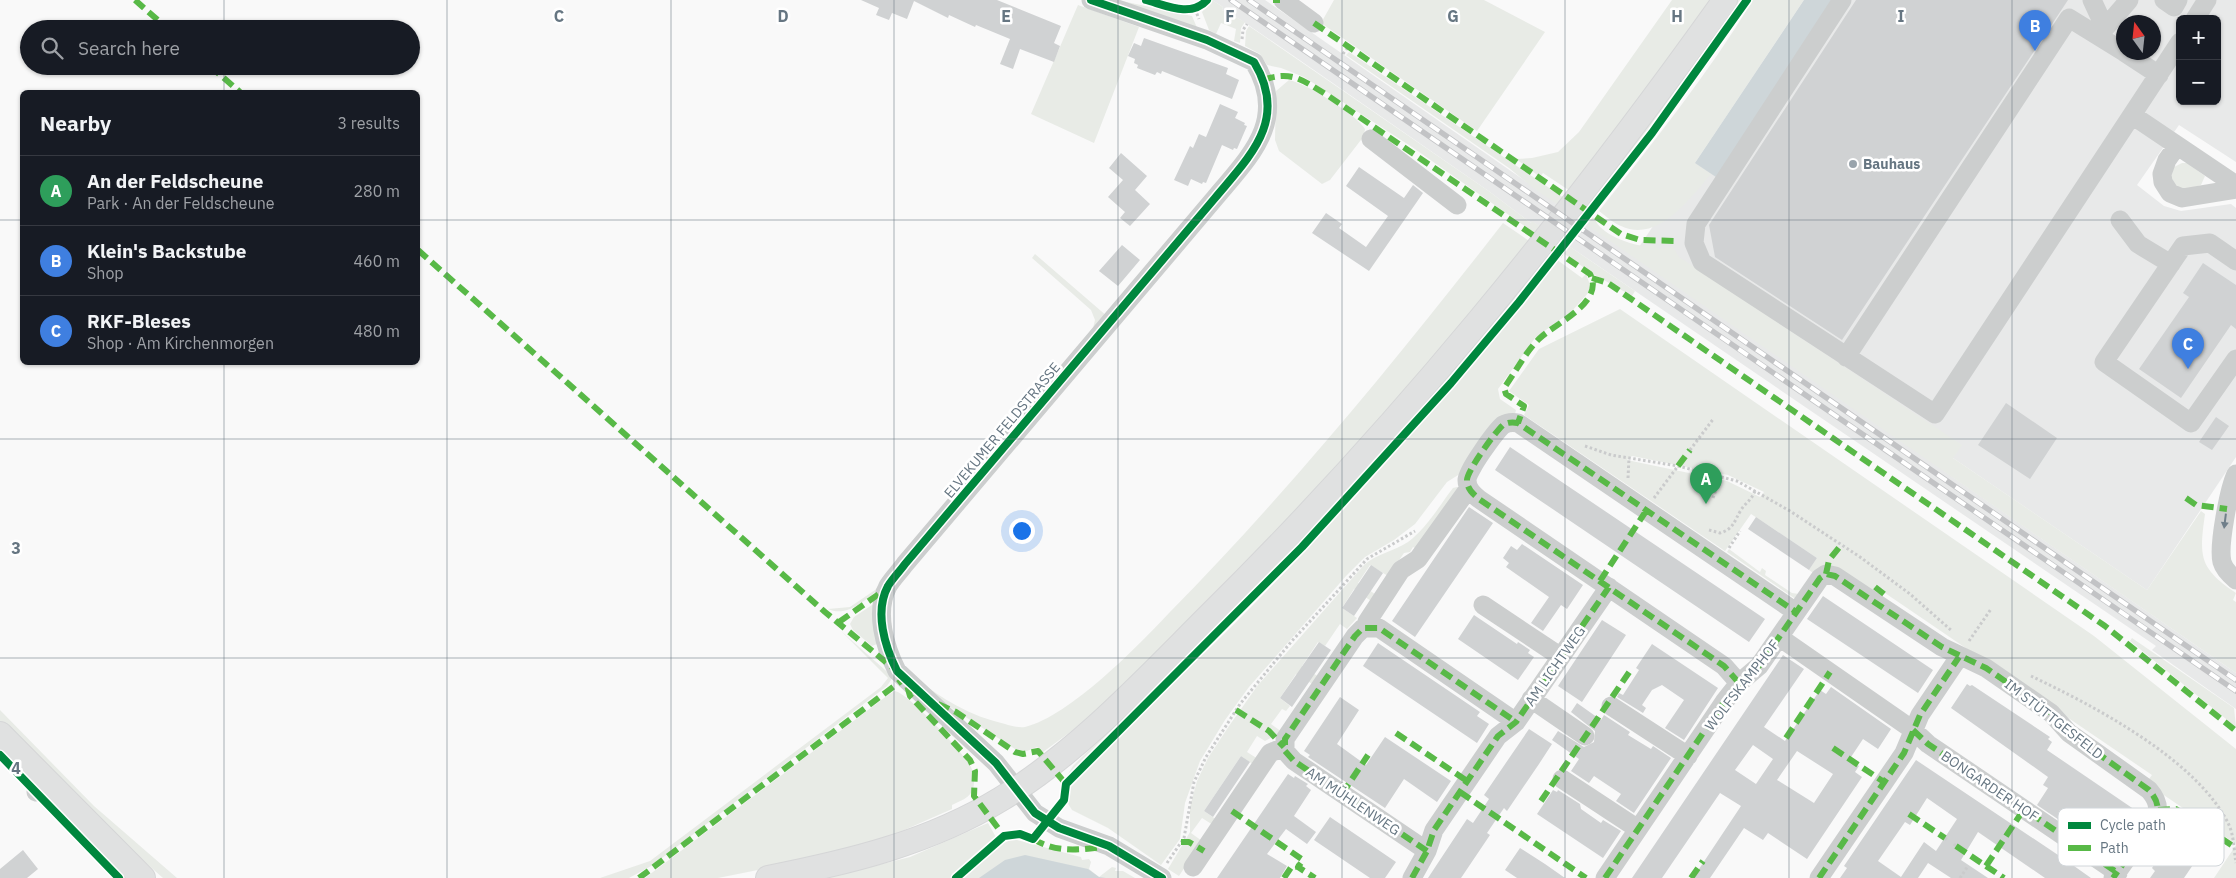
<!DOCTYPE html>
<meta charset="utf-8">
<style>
:root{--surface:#171b24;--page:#20242c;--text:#f1f3f6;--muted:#9ea1a6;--line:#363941;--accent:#ea580c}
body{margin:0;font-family:"IBM Plex Sans",sans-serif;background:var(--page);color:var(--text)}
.controls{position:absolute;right:15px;top:15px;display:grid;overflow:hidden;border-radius:8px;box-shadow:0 1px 4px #0004}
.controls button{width:45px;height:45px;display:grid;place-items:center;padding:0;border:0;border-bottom:1px solid var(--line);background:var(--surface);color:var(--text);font:25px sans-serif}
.compass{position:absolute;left:2116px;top:15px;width:45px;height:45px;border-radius:50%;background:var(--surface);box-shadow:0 1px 4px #0004;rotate:345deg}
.you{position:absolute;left:1021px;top:530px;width:18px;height:18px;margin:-12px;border:4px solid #fff;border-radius:50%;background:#1a73e8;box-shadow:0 0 0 8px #1a73e833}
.badge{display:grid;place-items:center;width:32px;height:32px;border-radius:50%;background:var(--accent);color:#fff;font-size:16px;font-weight:700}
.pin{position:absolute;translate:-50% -41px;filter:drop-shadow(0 1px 2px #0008)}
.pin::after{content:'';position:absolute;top:26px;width:18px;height:15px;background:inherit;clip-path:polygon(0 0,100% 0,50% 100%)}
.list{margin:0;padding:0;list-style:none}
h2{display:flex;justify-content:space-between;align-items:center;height:65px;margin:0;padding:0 20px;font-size:21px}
h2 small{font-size:16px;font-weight:400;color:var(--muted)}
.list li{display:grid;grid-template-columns:32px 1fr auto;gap:15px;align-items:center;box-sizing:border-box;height:70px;padding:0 20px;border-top:1px solid var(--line)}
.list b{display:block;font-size:19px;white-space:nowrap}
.list p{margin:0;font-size:16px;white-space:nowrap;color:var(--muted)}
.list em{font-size:16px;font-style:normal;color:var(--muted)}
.icon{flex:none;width:28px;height:28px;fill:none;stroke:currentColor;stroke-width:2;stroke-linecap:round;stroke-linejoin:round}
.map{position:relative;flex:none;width:2236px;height:878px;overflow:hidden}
.search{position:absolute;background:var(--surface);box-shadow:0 1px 4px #0004;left:20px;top:20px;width:400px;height:55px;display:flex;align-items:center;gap:12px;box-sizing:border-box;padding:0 18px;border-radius:28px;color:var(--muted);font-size:19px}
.panel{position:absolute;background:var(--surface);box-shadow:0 1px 4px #0004;left:20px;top:90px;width:400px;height:275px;border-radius:8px}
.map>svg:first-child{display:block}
.built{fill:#e8e9e9;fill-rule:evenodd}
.green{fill:#e8ebe6;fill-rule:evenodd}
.water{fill:#ced6d9}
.building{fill:#d0d2d3;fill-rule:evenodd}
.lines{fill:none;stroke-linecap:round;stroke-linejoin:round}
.major-casing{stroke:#d5d6d7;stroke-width:26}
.path{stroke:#cacbcc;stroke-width:3;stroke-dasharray:2.5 2.5;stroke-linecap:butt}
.minor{stroke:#cccece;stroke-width:19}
.major{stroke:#e0e1e1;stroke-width:24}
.rail-casing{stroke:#c2c3c5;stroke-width:5.5}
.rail{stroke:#fff;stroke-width:4;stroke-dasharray:11;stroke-linecap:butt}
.quiet{stroke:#58b947;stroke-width:6;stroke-dasharray:12 6;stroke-linecap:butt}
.cycleway-casing{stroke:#fff;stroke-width:11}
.cycleway{stroke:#00873e;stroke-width:8}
.oneway{fill:#707f8a}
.grid{fill:none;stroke:#667682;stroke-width:1;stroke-opacity:0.55}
.poi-dot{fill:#99a4ac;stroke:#fff;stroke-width:2}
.labels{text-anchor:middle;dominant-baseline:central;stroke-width:5;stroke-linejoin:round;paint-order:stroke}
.poi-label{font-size:14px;font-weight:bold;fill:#667682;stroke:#fff;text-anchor:start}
.street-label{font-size:14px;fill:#667682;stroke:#fff}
.key{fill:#fff;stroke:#d1d6da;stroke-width:1}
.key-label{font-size:14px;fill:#667682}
.grid-label{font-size:16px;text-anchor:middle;font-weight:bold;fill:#667682;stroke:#fff;stroke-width:5;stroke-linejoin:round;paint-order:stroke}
</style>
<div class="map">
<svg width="2236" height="878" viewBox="0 0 2236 878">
<rect width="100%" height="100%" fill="#f9f9f9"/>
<path class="built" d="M1212 0H1265L1633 256 1804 0H2236V162L2179 125 2137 185 2164 206 2181 211 2231 204 2236 208V457L2147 590 1953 458 1944 471 2236 673V709L2152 650 2156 646 1594 263 1533 222 1531 223 1490 192 1298 59 1241 20 1222 10 1223 7ZM2180 19H2217V101H2180ZM2124 22H2154V52H2124Z"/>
<path class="green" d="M1212 0 1223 7 1222 10 1245 22 1241 28 1240 43 1234 41 1236 29 1221 23 1216 34 1209 30 1202 12Z
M1334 0H1484L1545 32 1477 131 1321 23Z
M1672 0H1712L1570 191 1543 173 1540 177 1516 159 1532 158 1558 152 1579 132Z
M1736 0H1742C1693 70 1645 140 1590 205L1587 203Z
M1753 0H1804L1695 163 1711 174C1691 197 1658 244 1621 226 1613 223 1606 216 1599 211 1653 143 1708 74 1753 0Z
M1122 1 1192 16 1198 30Z
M1078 5 1139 27 1094 143 1031 114Z
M1249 26 1490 192 1531 223 1532 221 1635 291 1632 296 1593 274 1412 147 1304 77 1281 68 1267 65 1260 54 1245 46 1246 31Z
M1349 52 1595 219C1600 235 1640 250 1655 245L1658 249 1673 247 1679 257 1962 445 1953 458 2147 590 2201 511 2205 514C2199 557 2199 568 2236 593L2233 600 2236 602V673L1532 187 1509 168 1346 55Z
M1289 80C1306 83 1357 115 1365 129L1364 136 1330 180 1322 184 1279 151 1275 140 1276 91Z
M2182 163H2187L2205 176 2201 185 2185 190 2175 187C2171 179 2171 176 2174 167Z
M1503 223 1532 243 1347 460 1122 688 1073 730 1043 752 1037 747 1027 751 1015 749 947 705 914 677C942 699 970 716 1005 724 1011 726 1019 728 1025 727 1070 716 1138 646 1170 612 1290 490 1398 358 1503 223Z
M1035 254 1108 317 881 587C867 599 847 618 828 609L850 607 875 590 1092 332 1095 320 1091 310 1032 258Z
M1556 259 1582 278 1586 274 1589 282V292L1572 311 1535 338 1498 389 1500 399 1516 410 1515 414 1463 472 1447 482 1415 524 1394 540 1365 557 1346 576 1249 687 1225 720 1200 761 1185 803 1180 839 1161 865 1108 828 1072 810 1067 802 1069 788 1073 782C1132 721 1195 664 1254 604 1361 495 1461 379 1556 259Z
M1538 265 1542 268C1458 371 1371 471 1279 566 1211 637 1140 705 1071 775L1066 777 1073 766 1129 710Z
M1620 309 2094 636 2236 749V844L2146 783 2152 775 1885 593 1879 599 1816 575 1809 570 1817 558 1751 514 1725 551 1524 415 1529 405 1509 391 1539 349ZM1632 456 1728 475 1764 492 1760 497 1727 481 1627 460Z
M1457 487 1461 488 1419 550 1413 547 1410 552 1404 553 1388 576 1370 565 1358 583 1375 594 1371 601 1354 589 1342 608 1357 618 1347 629 1340 624 1325 646 1318 642 1302 666 1319 677 1314 685 1296 674 1280 698 1290 706 1286 711 1282 709 1271 724 1282 732 1278 737 1276 735 1265 741 1257 736 1247 752 1258 759 1254 765 1241 756 1204 811 1217 820 1213 825 1202 818 1191 833 1202 841 1179 876 1168 869 1190 832V807L1197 781 1208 758 1229 726 1258 685 1364 565C1376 554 1395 551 1408 542 1427 528 1439 506 1453 488Z
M1729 549 1760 572 1762 568 1766 571 1765 575 1792 593 1799 594 1797 600 1727 552Z
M872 605 875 606 877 644 872 646 853 630 850 624 854 617Z
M841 631 893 677 887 686 653 865 629 878H600L650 861 881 687 888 678Z
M2132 638 2234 708 2236 727 2130 641Z
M895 691C909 694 964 753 971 767 974 773 975 783 973 789 970 798 960 801 952 805V809L893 835 793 863 718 878H645L888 695Z
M0 710 94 806 177 878H163L87 811 0 721Z
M988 823 997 839 952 878H826L910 857Z
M1013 839 1081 857 1082 860 1089 859 1091 862 1089 869 1099 877 1112 867 1116 868 1115 871H1123L1135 878H960L997 846Z
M2236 845V878H2214Z"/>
<path class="water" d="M1804 0H1835L1716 177 1695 163Z
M1025 855 1088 869 1099 877 1106 878H979L1005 860Z"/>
<path class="building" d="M861 0H997L1061 26 1054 43 1060 46 1054 62 1020 49 1013 69 1000 64 1010 39 976 25 975 27 949 15 948 18 914 1 907 19 892 13 889 20 876 15 879 8Z
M1856 0H2068L1842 340 1715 257 1709 225Z
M1144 38 1228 68 1226 74 1239 80 1232 99 1162 71 1161 74 1157 72 1155 75 1137 68 1138 65 1134 63 1135 59 1128 56 1134 43 1141 46Z
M1220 104 1238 112 1235 118 1245 123 1244 125 1247 126 1237 149 1234 148 1233 150 1222 145 1206 183 1203 182 1202 184 1191 179 1188 186 1174 180 1190 146 1193 148 1199 134 1206 137Z
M1121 153 1147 176 1135 190 1150 204 1130 226 1120 218 1125 212 1108 197 1123 180 1109 168Z
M1359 167 1404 198 1413 185 1423 193 1369 271 1312 233 1326 213 1342 224 1339 228 1366 247 1388 216 1346 186Z
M1122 245 1140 260 1118 286 1099 271Z
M2203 263 2236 285V329L2231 325 2181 398 2139 369 2189 297 2183 293Z
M2006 403 2057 438 2030 479 1978 445Z
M2216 417 2229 426 2212 450 2199 442Z
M1510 447 1765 619 1749 642 1495 470Z
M1469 507 1493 523 1415 637 1392 621Z
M1756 517 1817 558 1809 570 1748 529Z
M1522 544 1583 585 1567 609 1561 605 1543 631 1531 623 1549 597 1506 567 1509 563 1503 558 1511 546 1517 550Z
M1371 565 1383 573 1354 616 1342 608Z
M1823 596 1933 670 1918 693 1807 619Z
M1474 615 1517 644 1518 642 1530 650 1528 653 1534 657 1518 680 1458 639Z
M1602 620 1626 635 1582 702 1558 686Z
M1319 642 1331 650 1292 707 1280 698Z
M1378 643 1480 712 1477 716 1489 724 1477 743 1363 666Z
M1652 644 1718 688 1684 740 1665 728 1684 700 1662 685 1652 690 1642 705 1646 708 1643 713 1617 697 1619 693 1623 695 1639 670 1636 668Z
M1783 655 1804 669 1764 727 1785 741 1820 690 1826 694 1831 687 1891 729 1878 749 1863 739 1849 760 1859 766 1855 772 1862 777 1815 847 1807 859 1768 833 1763 840 1744 828 1710 878H1693L1741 806 1720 793 1662 878H1632ZM1753 745 1773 759 1756 784 1735 770ZM1797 751 1833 774 1814 803 1777 780Z
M1967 684 1970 686 1972 685 2050 737 2048 739 2052 742 2047 750 2141 814 2142 817 2124 843 2121 841 2111 855 2037 805 2048 788 2043 785 2048 777 1951 708Z
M1340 697 1359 710 1337 744 1366 765 1385 737 1451 781 1437 802 1404 779 1385 808 1308 757 1310 755 1304 751Z
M1577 703 1601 720 1604 715 1630 732 1628 735 1651 749 1653 746 1671 758 1634 813 1616 801 1621 794 1594 776 1589 783 1571 771 1579 759 1552 740 1558 731 1584 747 1594 742 1595 731 1571 712Z
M1529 729 1552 744 1539 764 1507 811 1504 808 1487 833 1490 835 1461 878H1428L1467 819 1473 823 1489 799 1484 795Z
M1241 756 1250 762 1213 817 1204 811Z
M1916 760 2067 861 2091 878H2045L1978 832 1961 860 1988 878H1951L1928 863 1918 878H1840L1847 868 1844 866ZM1927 798 1957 819 1936 851 1924 842 1901 877 1878 861 1905 822 1910 825Z
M1288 774 1294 778 1295 776 1308 784 1306 786 1311 790 1294 816 1316 832 1307 844 1286 829 1267 854 1287 866 1280 878H1217Z
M1553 790 1557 792 1558 790 1580 804 1581 809 1601 823 1603 820 1621 831 1603 858 1537 814Z
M1330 817 1396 862 1385 878H1370L1314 840Z
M2184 828 2207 844 2199 856 2184 878H2150L2155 871 2152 868 2168 844 2177 832 2180 834Z
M1520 848 1545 864 1565 878H1517L1505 870Z
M23 850 38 869 27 878H0V869Z"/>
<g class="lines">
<g class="major-casing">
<path id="major" d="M0 734 143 878
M768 878C849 862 929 843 1001 799 1078 752 1142 683 1206 619 1399 429 1568 220 1725 0"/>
</g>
<path class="path" d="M1195 9 1199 19
M1242 39 1243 30 1247 24
M1343 54 1348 47
M1585 446 1611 455 1678 466 1737 481 1790 511 1860 557 1910 594 1952 631
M1690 450 1714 418
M1628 478 1629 458
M1654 498 1678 466
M1713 498 1721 476
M1709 530 1720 533C1734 529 1734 521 1741 510 1745 503 1751 501 1755 491
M1729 548 1740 531
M1969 641 1991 609
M2031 676C2094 706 2198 760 2229 825 2234 836 2234 851 2236 863
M1945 838 1947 840
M1954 844 1956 846
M1167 863 1184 838 1194 782 1206 757 1240 704 1291 642 1367 559 1415 531
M1960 878 1968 866"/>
<path class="minor" d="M1091 0 1207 40 1254 62C1289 120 1250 156 1215 198L905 564C900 571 893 578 888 586 874 612 885 647 897 671L996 763 1035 813 1059 828 1109 846 1162 878
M1283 0 1314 23
M1842 0 1696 224 1694 243 1702 262 1935 414 2180 42
M2092 0 2105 28 2129 0
M2164 0 2174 7 2178 0
M2195 19 2207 0
M2124 52 2159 75
M2132 115 2236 185
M1371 139 1457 205
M2177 146 2167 160 2162 174 2163 182 2170 193 2182 198 2236 189
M2120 220 2138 244 2171 264
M2236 261 2210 243 2183 246 2104 362 2191 423 2236 359
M1846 357 2069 18 2124 52
M2236 474C2229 489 2218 546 2222 562 2224 569 2230 575 2236 580
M1483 605 1561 657
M1366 627 1367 622 1401 570 1418 559 1469 488
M1779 637 1913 730 1928 744 2118 873
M1739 683 1724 666 1479 499C1473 494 1467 489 1467 480 1467 471 1495 432 1503 425 1508 422 1513 422 1518 423L1796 612
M1531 699 1585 736
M1611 706 1688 756
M1562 779 1638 829
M36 792 48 783
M1427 851 1294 761 1285 751V739L1355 636 1363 628H1379L1516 722
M1193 867 1270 753 1284 747
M1412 878 1427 851 1434 830 1498 736 1516 722 1609 587
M1605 878 1724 702 1739 683 1759 666 1820 578 1826 574 1835 576 1942 647 1986 668 2051 713 2069 733 2149 790C2156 798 2160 806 2156 817L2113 878
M1819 878 1904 753 1920 715 1959 657"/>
<use href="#major" class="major"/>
<g class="rail-casing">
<path id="rail" d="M1231 0 2236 691
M1249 0 2236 680"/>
</g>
<use href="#rail" class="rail"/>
<path class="quiet" d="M135 0 168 29
M1273 0H1280
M1314 23 1621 234 1640 240 1678 241
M210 66 240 92
M1263 80C1292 70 1302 80 1327 95L1590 274C1605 302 1556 323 1540 338 1526 351 1515 373 1504 388L1506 394 1524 406 1518 423
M418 250 825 612 893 668
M1592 278 1608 283 2105 626 2236 731
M1678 466 1690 450
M2186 498 2196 505 2227 509
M1826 574 1829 560 1841 545
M1600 581 1646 511
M1875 587 1884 594
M839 622 886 589
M1739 683 1724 666 1479 499C1473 494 1467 489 1467 480 1467 471 1495 432 1503 425 1508 422 1513 422 1518 423L1796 612
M938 704 956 712 1015 752 1023 754 1038 751 1066 784
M1236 710 1269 731 1284 747
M1913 730 1928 744 2118 873
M1396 733 1467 781
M1786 738 1830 672
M1833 748 1884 782
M1460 792 1586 878
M1342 794 1368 755
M1541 801 1630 671
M2158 810 2176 809 2233 846
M1232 811 1303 860 1298 867 1315 878
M1909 814 1945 838
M1033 839C1057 853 1077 850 1103 847
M1181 842H1189L1204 851
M1956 846 2004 878
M1427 851 1294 761 1285 751V739L1355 636 1363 628H1379L1516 722
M1986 866 2024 809
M639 878 905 678 910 696 970 760 975 771 974 796 1004 836
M1284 878 1292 866 1298 867
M1412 878 1427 851 1434 830 1498 736 1516 722 1609 587
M1605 878 1724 702 1739 683 1759 666 1820 578 1826 574 1835 576 1942 647 1986 668 2051 713 2069 733 2149 790C2156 798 2160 806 2156 817L2113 878
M1691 878 1703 861
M1819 878 1904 753 1920 715 1959 657"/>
<g class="cycleway-casing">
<path id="cycleway" d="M1091 0 1207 40 1254 62C1289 120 1250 156 1215 198L905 564C900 571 893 578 888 586 874 612 885 647 897 671L996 763 1035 813 1059 828 1109 846 1162 878
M1146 0C1165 5 1191 18 1207 0
M0 755 119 878
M956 878 1004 836 1020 834 1033 839 1064 800 1066 784 1302 547 1451 383 1519 302 1652 133 1747 0"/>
</g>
<use href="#cycleway" class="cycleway"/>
</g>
<defs><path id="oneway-solid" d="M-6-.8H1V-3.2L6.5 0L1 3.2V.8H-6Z" transform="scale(1.25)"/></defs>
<use class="oneway" href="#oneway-solid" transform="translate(2225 521) rotate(97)"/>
<path class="grid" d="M224 0V29M447 0V878M671 0V878M894 0V878M1118 0V878M1342 0V878M1565 0V878M1789 0V878M2012 0V878M224 66V92M0 220H22M418 220H2236M224 362V878M0 439H2236M0 658H2236"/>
<circle class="poi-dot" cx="1853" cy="164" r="5"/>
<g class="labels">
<g class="poi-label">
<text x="1863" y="164">Bauhaus</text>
</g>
<g class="street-label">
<text transform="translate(1002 430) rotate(-50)">ELVEKUMER FELDSTRASSE</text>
<text transform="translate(1555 666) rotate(-55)">AM LICHTWEG</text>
<text transform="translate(1742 685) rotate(-52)">WOLFSKAMPHOF</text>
<text transform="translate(2054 719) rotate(38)">IM STÜTTGESFELD</text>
<text transform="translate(1990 786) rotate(34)">BONGARDER HOF</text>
<text transform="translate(1353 801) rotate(34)">AM MÜHLENWEG</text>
</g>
</g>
<rect x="2058" y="808" width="166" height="58" rx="8" class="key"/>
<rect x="2068" y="822" width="23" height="7" fill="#00873e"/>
<rect x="2068" y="845" width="23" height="6" fill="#58b947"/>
<g class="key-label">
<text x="2100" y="830">Cycle path</text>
<text x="2100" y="853">Path</text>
</g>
<g class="grid-label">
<text x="559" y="22">C</text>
<text x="783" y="22">D</text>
<text x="1006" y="22">E</text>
<text x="1230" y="22">F</text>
<text x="1453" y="22">G</text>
<text x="1677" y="22">H</text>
<text x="1901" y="22">I</text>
<text x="16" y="554">3</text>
<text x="16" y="774">4</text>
</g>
</svg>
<div class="controls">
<button>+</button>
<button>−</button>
</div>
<svg class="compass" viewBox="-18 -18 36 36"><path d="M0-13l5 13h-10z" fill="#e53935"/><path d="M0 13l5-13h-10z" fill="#9ea1a6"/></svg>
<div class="you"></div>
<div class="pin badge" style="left:1706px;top:504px;background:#2e9e5b">A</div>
<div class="pin badge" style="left:2035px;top:51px;background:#3f7fe0">B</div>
<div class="pin badge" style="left:2188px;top:369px;background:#3f7fe0">C</div>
<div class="search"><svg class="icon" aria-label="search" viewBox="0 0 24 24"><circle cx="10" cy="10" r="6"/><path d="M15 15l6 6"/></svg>Search here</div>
<section class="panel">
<h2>Nearby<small>3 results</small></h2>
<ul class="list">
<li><span class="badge" style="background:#2e9e5b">A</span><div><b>An der Feldscheune</b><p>Park · An der Feldscheune</p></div><em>280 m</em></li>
<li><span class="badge" style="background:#3f7fe0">B</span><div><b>Klein's Backstube</b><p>Shop</p></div><em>460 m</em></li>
<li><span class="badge" style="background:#3f7fe0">C</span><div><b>RKF-Bleses</b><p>Shop · Am Kirchenmorgen</p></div><em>480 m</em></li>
</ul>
</section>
</div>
